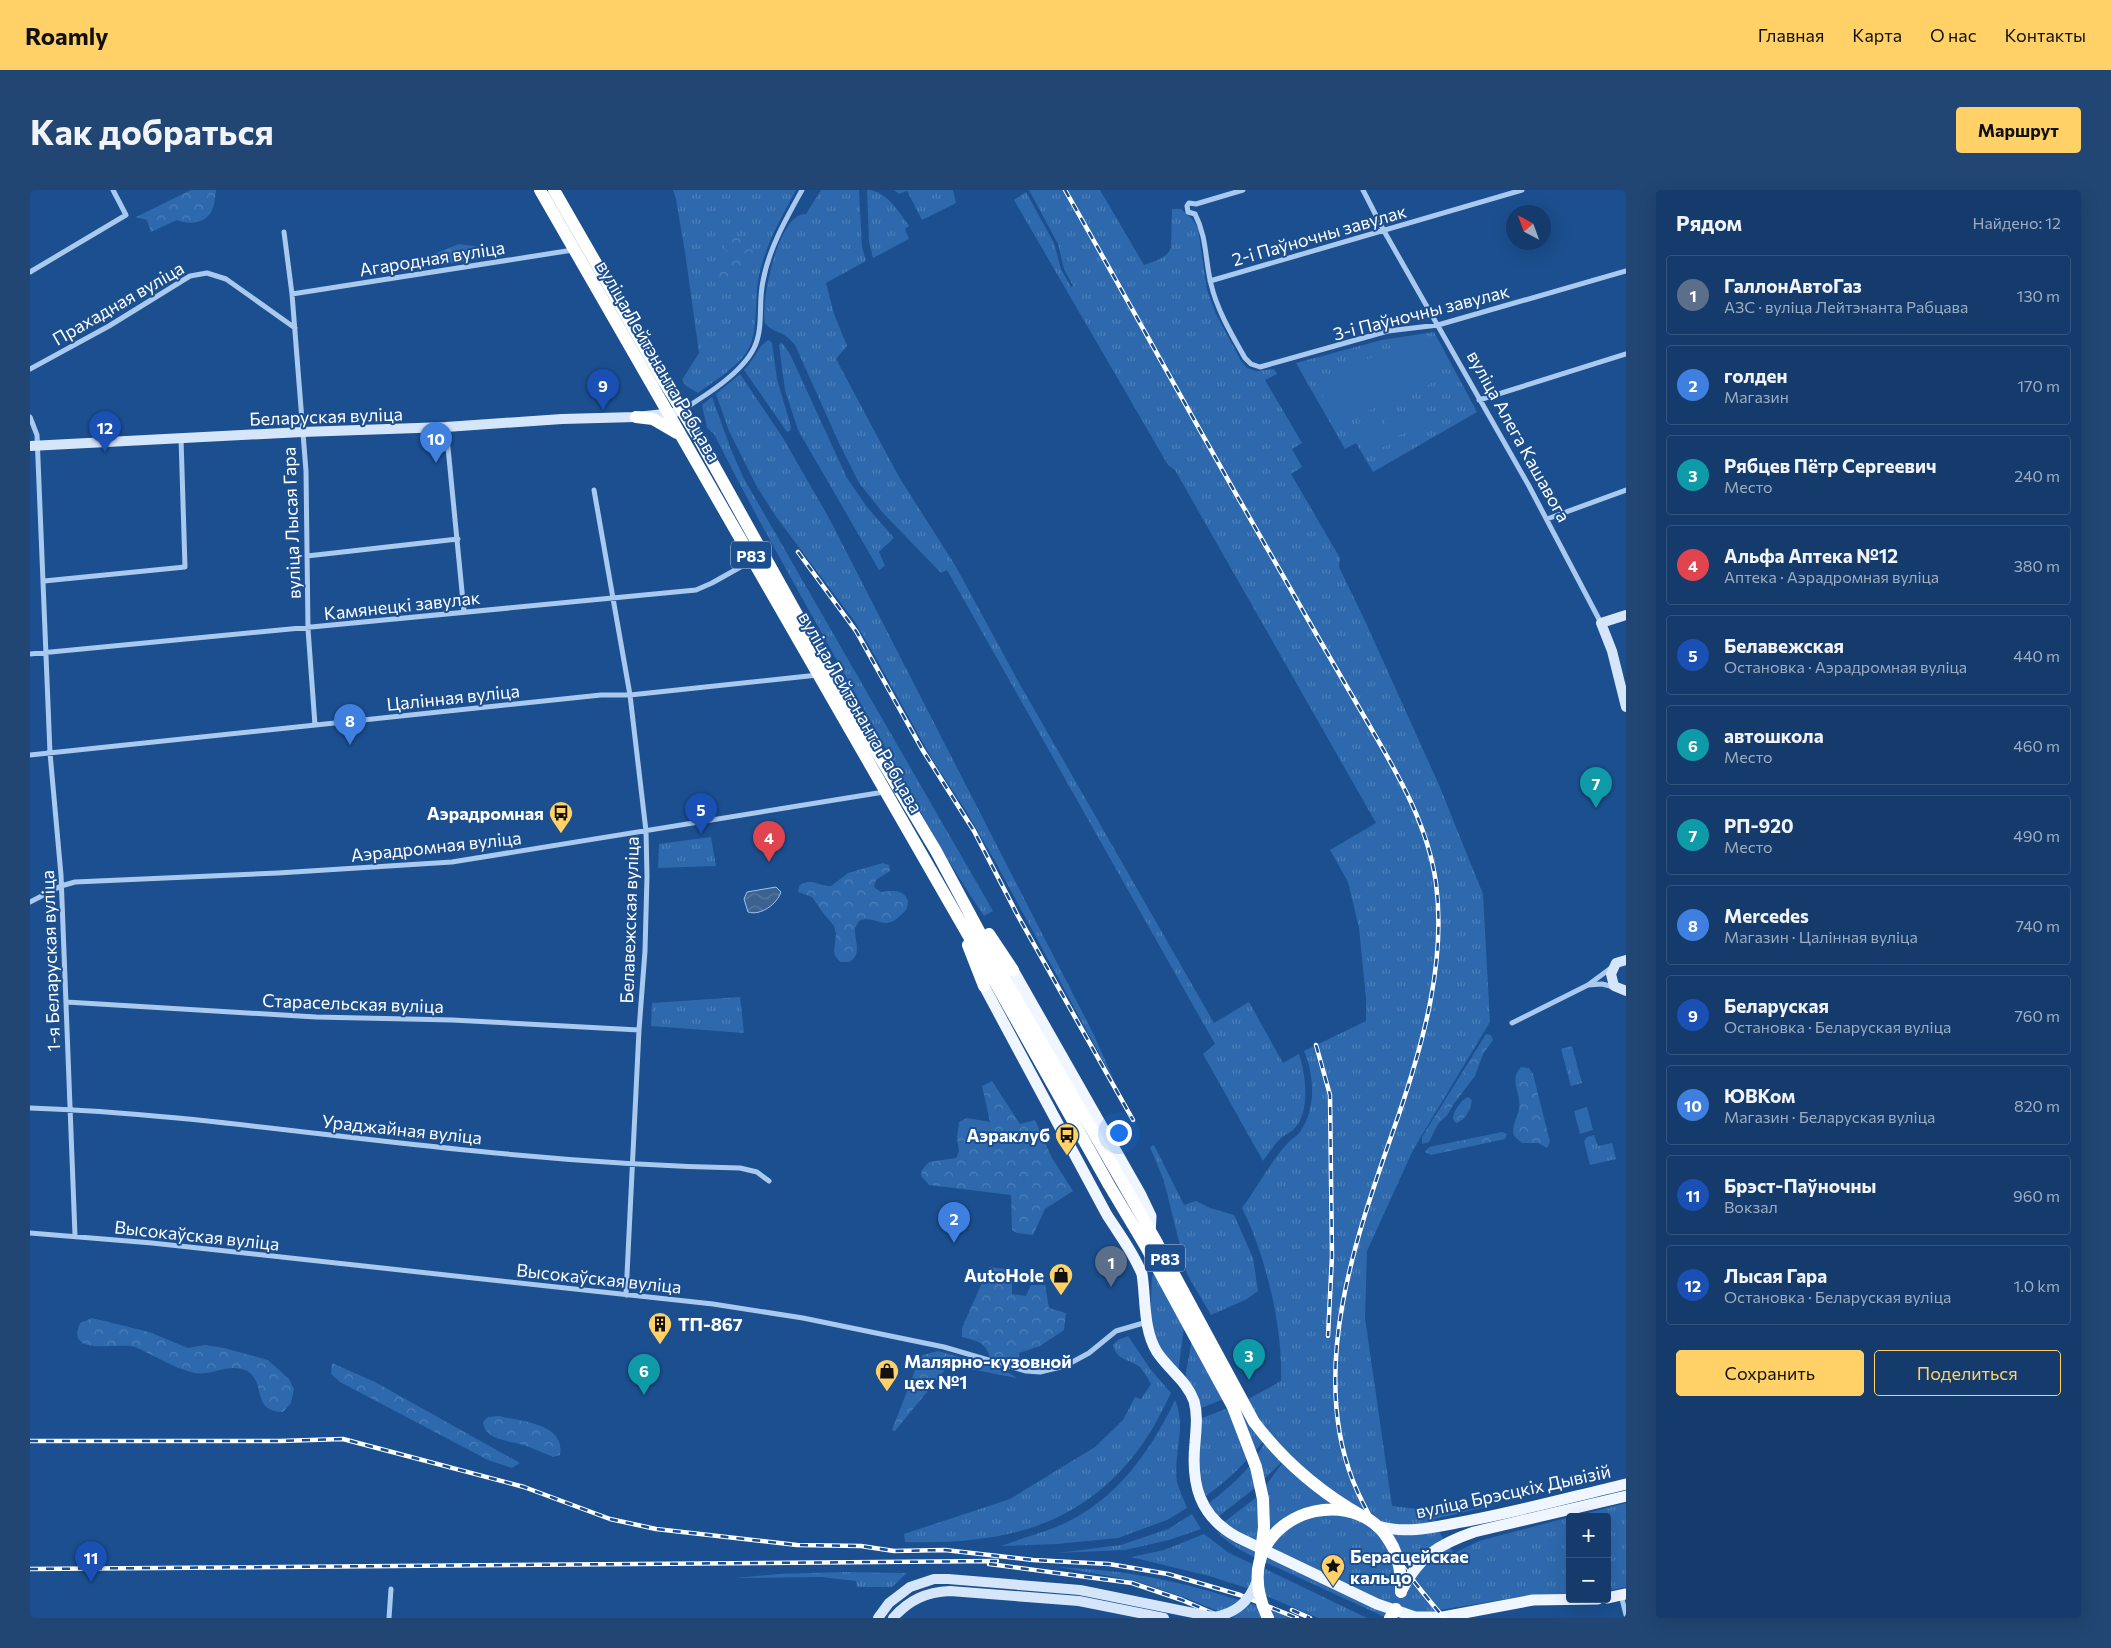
<!DOCTYPE html>
<html lang="ru">
<meta charset="utf-8">
<style>
:root{--surface:#143b6b;--page:#214673;--text:#f1f3f6;--muted:#9dadc1;--line:#33557e;--accent:#ffd166}
body{margin:0;font-family:Commissioner,sans-serif;background:var(--page);color:var(--text)}
.controls{position:absolute;right:15px;bottom:15px;display:grid;overflow:hidden;border-radius:5px;box-shadow:0 5px 20px #0002}
.controls button{width:45px;height:45px;display:grid;place-items:center;padding:0;border:0;border-bottom:1px solid var(--line);background:var(--surface);color:var(--text);font:25px sans-serif}
.compass{position:absolute;left:1476px;top:15px;width:45px;height:45px;border-radius:50%;background:var(--surface);box-shadow:0 5px 20px #0002;rotate:319deg}
.you{position:absolute;left:1088px;top:942px;width:18px;height:18px;margin:-12px;border:4px solid #fff;border-radius:50%;background:#1a73e8;box-shadow:0 0 0 8px #1a73e833}
.badge{display:grid;place-items:center;width:32px;height:32px;border-radius:50%;background:var(--accent);color:#fff;font-size:16px;font-weight:700}
.pin{position:absolute;translate:-50% -41px;filter:drop-shadow(0 1px 2px #0008)}
.pin::after{content:'';position:absolute;top:26px;width:18px;height:15px;background:inherit;clip-path:polygon(0 0,100% 0,50% 100%)}
.list{margin:0;padding:0;list-style:none}
h2{display:flex;justify-content:space-between;align-items:center;height:65px;margin:0;padding:0 20px;font-size:21px}
h2 small{font-size:16px;font-weight:400;color:var(--muted)}
.list li{display:grid;grid-template-columns:32px 1fr auto;gap:15px;align-items:center;box-sizing:border-box;height:80px;margin:0 10px 10px;padding:0 10px;border:1px solid var(--line);border-radius:5px}
.list b{display:block;font-size:19px;white-space:nowrap}
.list p{margin:0;font-size:16px;white-space:nowrap;color:var(--muted)}
.list em{font-size:16px;font-style:normal;color:var(--muted)}
.actions{display:flex;gap:10px;padding:15px 20px}
.actions a{flex:1;padding:11px 0;border:1px solid var(--accent);border-radius:5px;text-align:center;font-size:18px;color:var(--accent)}
.actions .main{background:var(--accent);color:#111}
.map{position:relative;flex:none;width:1596px;height:1428px;overflow:hidden;border-radius:5px}
header{display:flex;align-items:center;gap:30px;box-sizing:border-box;height:70px;padding:0 25px;background:var(--accent);color:#111}
header strong{font-size:24px}
nav{display:flex;gap:28px;margin-inline-start:auto;font-size:18px}
.intro{display:flex;align-items:center;justify-content:space-between;box-sizing:border-box;height:120px;padding:0 30px}
h1{margin:0;font-size:35px}
.button{padding:12px 22px;border-radius:5px;background:var(--accent);color:#111;font-size:18px;font-weight:700}
main{display:flex;gap:30px;padding:0 30px}
aside{flex:1;background:var(--surface);border-radius:5px;box-shadow:0 5px 20px #0002}
.map>svg:first-child{display:block}
.grass{fill:url(#grass-tufts)}
.forest{fill:url(#forest-crowns)}
.garden{fill:#2e69ad}
.water{fill:url(#water-waves);stroke:#9cc4f0}
.lines{fill:none;stroke-linecap:round;stroke-linejoin:round}
.street{stroke:#a9c9ee;stroke-width:5}
.secondary{stroke:#d6e6fa;stroke-width:10}
.primary{stroke:#f0f6ff;stroke-width:11}
.highway{stroke:#fff;stroke-width:12}
.rail-casing{stroke:#fff;stroke-width:4.5}
.rail{stroke:#1b4f8f;stroke-width:2.5;stroke-dasharray:8;stroke-linecap:butt}
.secondary-bridge{stroke:#d6e6fa;stroke-width:10}
.primary-bridge{stroke:#f0f6ff;stroke-width:11}
.highway-bridge{stroke:#fff;stroke-width:12}
.labels{text-anchor:middle;dominant-baseline:central;stroke-width:4;stroke-linejoin:round;paint-order:stroke}
.shield{fill:#1b4f8f;stroke:#bbcadd;stroke-width:1}
.shield-label{font-size:16px;font-weight:bold;fill:#fff}
.street-label{font-size:18px;fill:#fff;stroke:#1b4f8f}
.poi-label{font-size:18px;font-weight:bold;fill:#fff;stroke:#1b4f8f;text-anchor:end}
</style>
<header>
<strong>Roamly</strong>
<nav><a>Главная</a><a>Карта</a><a>О нас</a><a>Контакты</a></nav>
</header>
<div class="intro"><h1>Как добраться</h1><a class="button">Маршрут</a></div>
<main>
<div class="map">
<svg width="1596" height="1428" viewBox="0 0 1596 1428">
<defs>
<pattern id="grass-tufts" width="24" height="20" patternUnits="userSpaceOnUse" patternTransform="scale(1.25)"><rect width="24" height="20" fill="#2e69ad"/><path d="M3 7l-1-3M5 7V3M7 7l1-3M15 17l-1-3M17 17v-4M19 17l1-3" fill="none" stroke="#4d80b9"/></pattern>
<pattern id="forest-crowns" width="20" height="18" patternUnits="userSpaceOnUse" patternTransform="scale(1.25)"><rect width="20" height="18" fill="#2e69ad"/><path d="M2 6a3 3 0 1 1 6 0M12 15a3 3 0 1 1 6 0" fill="none" stroke="#4d80b9"/></pattern>
<pattern id="water-waves" width="16" height="10" patternUnits="userSpaceOnUse" patternTransform="scale(1.25)"><rect width="16" height="10" fill="#3c6290"/><path d="M0 5q4-4 8 0t8 0" fill="none" stroke="#597aa1"/></pattern>
</defs>
<rect width="100%" height="100%" fill="#1b4f8f"/>
<path class="grass" d="M643 0H766C751 28 736 54 729 85 724 108 729 141 718 160 707 178 684 191 668 203L656 196 652 190 669 163 655 62 646 9Z
M791 0H829L832 57 836 71 796 93 804 124 817 156 806 169 869 287 925 375 988 491 1184 833 1219 812 1253 873 1269 864C1276 884 1281 924 1263 940 1260 943 1254 945 1250 949 1244 955 1239 963 1233 971L1173 864 1185 854 917 380 911 383 853 323 829 293 809 253 765 155C754 140 742 143 735 133 730 112 749 21 776 24Z
M837 0C856 0 869 22 879 36L875 39 879 49 843 68 839 52Z
M864 0H923L926 13 892 30 877 1 869 4Z
M999 0H1070L1114 75C1124 71 1137 69 1141 57L1142 19H1151L1163 30 1168 38 1177 100 1186 124 1211 171 1217 178 1226 181 1244 179 1247 184 1235 190 1272 253 1262 259 1272 277 1261 284 1310 368 1309 377 1336 433 1409 595 1453 704 1460 832 1383 960 1337 1061 1335 1128 1362 1316 1406 1321H1431L1469 1314 1404 1329 1411 1345 1424 1363 1449 1351 1540 1327V1404L1501 1405 1410 1420 1383 1386 1362 1354 1360 1361 1379 1390 1405 1421 1392 1423 1362 1416 1217 1348 1193 1333 1228 1306 1256 1268 1225 1298 1188 1327 1179 1313C1203 1295 1225 1275 1237 1247 1218 1270 1200 1289 1176 1306 1166 1281 1170 1255 1172 1228L1209 1214 1251 1191C1253 1138 1236 1066 1212 1018 1227 998 1239 974 1256 955 1260 950 1266 947 1270 942 1286 919 1285 887 1274 861L1336 831V808L1329 738 1318 692 1300 660 1346 633 1145 280 1138 275 984 10 996 2 1024 53 1031 79 1041 97 1043 96 1034 79 1028 54Z
M1404 142 1447 222 1343 282 1326 253 1315 259 1266 173 1352 150Z
M739 150 742 153 747 189 761 237 760 241 757 242 714 180C723 172 729 154 739 150Z
M751 153 753 154 760 164 817 288 837 317 864 348 849 362 855 376 849 380 768 240 755 200 749 155Z
M710 184 753 248 799 328 1064 845 1086 895 966 673 936 621 902 569 842 461 825 432 747 328 727 297 699 241 686 204Z
M682 207 700 257 713 287 963 721 954 726C906 655 867 578 825 503 778 417 728 332 684 244L677 238 672 215Z
M681 647 686 676 628 678 629 654Z
M710 807 714 843 621 836 622 813Z
M1542 856 1552 893 1541 896 1531 859Z
M1564 945 1568 956 1582 953 1586 969 1560 975 1554 951 1557 947Z
M1124 955 1154 1015 1166 1011 1180 1018 1204 1025 1223 1068 1228 1101 1217 1109 1181 1125 1157 1084 1134 991 1120 957Z
M1124 1084 1154 1138 1148 1182C1118 1144 1120 1132 1122 1086Z
M1098 1146 1121 1180 1141 1203C1132 1221 1123 1240 1111 1256 1052 1338 970 1355 875 1352L874 1344 980 1309 1065 1257 1093 1230 1105 1207 1111 1209 1121 1194C1118 1189 1114 1181 1110 1177 1098 1168 1088 1172 1083 1155L1088 1150Z
M1162 1149 1194 1209 1171 1218 1155 1188Z
M1145 1210C1157 1237 1143 1264 1147 1292 1149 1300 1154 1309 1157 1318L1137 1330 1088 1348 1027 1354 971 1356C991 1348 1013 1343 1033 1334 1086 1310 1121 1261 1145 1210Z
M1596 1313V1397L1577 1401V1327H1542Z
M1162 1324 1171 1339 1139 1350 1095 1360 1027 1363 1091 1355 1138 1339Z
M1186 1341 1207 1354 1235 1365 1368 1428H1357C1324 1413 1292 1398 1259 1383 1235 1372 1205 1361 1186 1341Z
M1174 1344 1199 1363 1225 1375 1220 1399 1179 1386 1101 1367 1134 1360Z
M1028 1377C1093 1380 1141 1389 1202 1408 1222 1414 1242 1419 1261 1428H1204L1156 1408 1106 1391Z
M1231 1377 1337 1428H1288L1232 1404Z
M813 1382 877 1383 862 1397H827L826 1391 791 1387 705 1388 748 1384Z"/>
<path class="forest" d="M161 0H186C185 6 185 14 182 20 176 34 159 35 147 30L121 42 117 30 106 27Z
M706 46 721 55 723 62 709 90 699 94 689 89 687 83 693 74 704 71 708 67 707 63 698 62 694 59C694 51 698 46 706 46Z
M429 54 450 57 455 68 406 76 404 64Z
M853 673 859 675 860 681 846 690 844 697 851 702C862 701 873 698 878 711 878 717 876 721 871 725 854 743 845 724 829 731L825 738C824 751 833 764 819 772H811L805 766 804 761 806 744 804 736 793 723 782 707 768 702 769 696C781 686 789 697 801 696L818 683Z
M1456 844 1461 845 1463 850 1453 864 1445 886 1423 915 1418 924 1408 934 1399 952 1392 954V947Z
M1491 877 1499 878 1503 884 1520 952 1517 958 1508 953H1492L1484 946C1481 936 1487 929 1489 919 1492 904 1478 890 1491 877Z
M962 891 990 934 1005 930 1022 968 1043 1001 1015 1019 1003 1045 987 1043 982 1040 981 1005 899 995 891 986 892 980 899 972 926 968 929 961 927 948 929 932 937 928 960 932 952 896Z
M1438 907 1442 910C1441 919 1435 931 1426 933L1423 929C1423 921 1431 910 1438 907Z
M1472 942 1477 944 1475 949 1401 965 1395 962 1399 957Z
M959 1077 982 1080V1104L996 1106 1001 1095H1015L1019 1118 1036 1123 1034 1140 1010 1156 989 1163 990 1175 960 1168C956 1152 947 1151 932 1147V1138Z
M62 1128 119 1142 158 1158 175 1155 194 1158 238 1170 259 1189 264 1199 261 1213 253 1222C220 1222 237 1192 217 1181 199 1172 183 1186 165 1183 145 1179 124 1165 105 1157 90 1151 35 1169 50 1133Z
M908 1161 974 1180 987 1188 919 1175 865 1241 862 1240 886 1178 893 1165Z
M302 1173 345 1192 490 1273 482 1278 458 1270 310 1192 301 1184Z
M468 1226C490 1231 536 1233 530 1265L523 1267C513 1263 503 1258 493 1255 480 1250 455 1251 453 1232L458 1227Z"/>
<path class="garden" d="M1394 149C1416 155 1420 178 1403 192 1388 201 1328 228 1312 226 1302 225 1295 217 1293 208 1291 198 1295 191 1302 184L1383 150Z
M1385 217 1393 235 1362 248 1354 230Z
M1348 224 1360 254 1341 262 1329 232Z
M1557 917 1563 940 1550 944 1544 921Z"/>
<path class="water" d="M746 697 751 702C747 714 731 726 718 722L714 709 717 702Z"/>
<g class="lines">
<path class="street" d="M1333 0 1354 41 1499 296 1571 433
M1165 24C1177 47 1175 70 1181 94 1187 120 1202 145 1215 168L1221 174 1230 177 1358 141 1408 135 1596 81
M1165 24 1158 22 1157 16 1159 13 1166 14 1213 0
M254 42 262 104 276 281 278 439 285 535
M0 82 96 25 83 0
M1180 91 1492 0
M262 104 543 60
M0 179 79 136 160 86 177 83 196 89 265 138
M1449 210 1596 164
M652 220C675 206 712 183 724 158 734 138 728 113 733 91 739 58 756 29 772 0
M0 227 7 245 20 563 31 685 45 1045
M416 237 434 422
M564 300 600 505 616 641 617 686 615 761 609 840 596 1105
M1517 329 1596 300
M277 366 428 349
M14 391 155 377 151 248
M0 464 666 400 682 393 723 370
M0 565 571 505H600L788 485
M0 712 31 696 45 692 248 683 422 672 854 602
M1558 795 1572 794 1584 797
M36 812 286 827 422 830 609 840
M1482 833 1558 795 1581 778
M0 918C150 923 298 947 446 961 534 970 622 976 710 978L727 982 739 991
M0 1043 122 1053 683 1114 773 1128 914 1157 996 1181 1010 1182 1035 1176 1059 1163 1086 1141 1117 1132
M1591 1405 1596 1425
M359 1428 361 1399"/>
<path class="secondary" d="M0 256 272 242 416 237 532 229 606 227 644 223
M1596 425 1571 433 1582 461 1596 517
M1596 770 1586 773 1581 784 1584 796 1596 801
M863 1428C879 1410 896 1402 920 1401L1049 1411 1134 1428"/>
<path class="primary" d="M983 780 1111 1005 1121 1026 1120 1045
M954 796 1077 1025C1090 1045 1103 1062 1112 1084 1116 1110 1113 1139 1127 1162 1139 1180 1157 1191 1164 1211 1168 1225 1166 1239 1165 1253 1161 1294 1169 1326 1207 1347L1347 1414 1385 1427H1413L1503 1410 1568 1409
M1347 1336C1381 1345 1408 1336 1442 1330 1494 1320 1545 1306 1596 1294
M1577 1408 1596 1404"/>
<path class="highway" d="M510 0 961 785
M524 0 632 188 667 245 799 482 906 661 970 780
M606 227 623 229 647 243
M959 744 983 780
M938 755 954 796"/>
<g class="rail-casing">
<path id="rail" d="M1035 0C1108 128 1178 257 1252 384 1278 430 1304 475 1331 521 1362 575 1397 629 1406 693 1416 771 1394 850 1369 924 1330 1036 1277 1174 1323 1291 1343 1341 1379 1387 1414 1428
M768 362 826 441 892 559 944 641 988 726 1103 930
M1286 855 1300 905 1302 1066 1298 1146
M0 1251H250L313 1249 494 1297 580 1329 626 1339 767 1355 831 1356 864 1361 915 1360 1003 1370 1079 1374 1138 1384 1169 1393 1210 1405 1267 1428
M959 1374 1102 1393 1152 1410 1194 1428
M0 1379 967 1371
M1262 1420 1280 1428"/>
</g>
<use href="#rail" class="rail"/>
<path class="secondary-bridge" d="M848 1428 859 1413 880 1397 904 1389H918L1050 1400 1183 1427C1205 1424 1220 1411 1227 1390"/>
<path class="primary-bridge" d="M1371 1402C1388 1367 1409 1354 1444 1342L1596 1306"/>
<path class="highway-bridge" d="M970 780 1126 1051 1224 1232C1254 1272 1288 1301 1332 1326
M961 785 1079 995 1116 1057 1203 1217 1226 1277 1233 1309 1234 1337 1230 1371
M1238 1428C1182 1312 1375 1268 1371 1402
M1360 1428 1366 1419"/>
</g>
<defs>
<g id="bus-pin" transform="scale(1.25)"><path d="M0 17L-7.5 6A9.5 9.5 0 1 1 7.5 6Z" fill="#ffd166" stroke="#1b4f8f"/><path d="M-5-6H5V4H4V6H2V4H-2V6H-4V4H-5ZM-3.5-4V0h7V-4ZM-3.5 1.2v1.5H-2V1.2ZM2 1.2v1.5H3.5V1.2Z" fill="#111"/></g>
<g id="shop-pin" transform="scale(1.25)"><path d="M0 17L-7.5 6A9.5 9.5 0 1 1 7.5 6Z" fill="#ffd166" stroke="#1b4f8f"/><path d="M-5-2.5h2.3a2.7 3.5 0 0 1 5.4 0H5L5.5 6h-11ZM-1.5-2.5h3a1.5 2.3 0 0 0-3 0Z" fill="#111"/></g>
<g id="building-pin" transform="scale(1.25)"><path d="M0 17L-7.5 6A9.5 9.5 0 1 1 7.5 6Z" fill="#ffd166" stroke="#1b4f8f"/><path d="M-4-6H4V6H1V3H-1V6H-4ZM-2.5-4.3h1.7v1.8h-1.7ZM.8-4.3h1.7v1.8H.8ZM-2.5-1h1.7V.8h-1.7ZM.8-1h1.7V.8H.8Z" fill="#111"/></g>
<g id="sight-pin" transform="scale(1.25)"><path d="M0 17L-7.5 6A9.5 9.5 0 1 1 7.5 6Z" fill="#ffd166" stroke="#1b4f8f"/><path d="M0-6L1.8-2.2L6-1.7L2.9 1.2L3.7 5.4L0 3.3L-3.7 5.4L-2.9 1.2L-6-1.7L-1.8-2.2Z" fill="#111"/></g>
</defs>
<g fill-rule="evenodd">
<use href="#bus-pin" x="531" y="623"/>
<use href="#bus-pin" x="1037" y="945"/>
<use href="#shop-pin" x="1031" y="1085"/>
<use href="#building-pin" x="630" y="1134"/>
<use href="#shop-pin" x="857" y="1181"/>
<use href="#sight-pin" x="1303" y="1376"/>
</g>
<g class="labels">
<g class="shield">
<rect x="701" y="351.5" width="40" height="27" rx="4"/>
<rect x="1115" y="1054.5" width="40" height="27" rx="4"/>
</g>
<g class="shield-label">
<text x="721" y="365">Р83</text>
<text x="1135" y="1068">Р83</text>
</g>
<g class="street-label">
<text transform="translate(1289 45) rotate(-16)">2-і Паўночны завулак</text>
<text transform="translate(402 68) rotate(-9)">Агародная вуліца</text>
<text transform="translate(88 113) rotate(-30)">Прахадная вуліца</text>
<text transform="translate(1391 122) rotate(-14)">3-і Паўночны завулак</text>
<text transform="translate(629 171) rotate(60)">вуліца Лейтэнанта Рабцава</text>
<text transform="translate(296 226) rotate(-2)">Беларуская вуліца</text>
<text transform="translate(1489 246) rotate(61)">вуліца Алега Кашавога</text>
<text transform="translate(261 333) rotate(-92)">вуліца Лысая Гара</text>
<text transform="translate(372 415) rotate(-6)">Камянецкі завулак</text>
<text transform="translate(423 507) rotate(-6)">Цалінная вуліца</text>
<text transform="translate(831 522) rotate(60)">вуліца Лейтэнанта Рабцава</text>
<text transform="translate(406 656) rotate(-6)">Аэрадромная вуліца</text>
<text transform="translate(599 730) rotate(-88)">Белавежская вуліца</text>
<text transform="translate(20 771) rotate(-92)">1-я Беларуская вуліца</text>
<text transform="translate(323 813) rotate(2)">Старасельская вуліца</text>
<text transform="translate(372 939) rotate(6)">Ураджайная вуліца</text>
<text transform="translate(167 1045) rotate(6)">Высокаўская вуліца</text>
<text transform="translate(569 1088) rotate(6)">Высокаўская вуліца</text>
<text transform="translate(1483 1301) rotate(-12)">вуліца Брэсцкіх Дывізій</text>
</g>
<g class="poi-label">
<text x="514" y="623">Аэрадромная</text>
<text x="1020" y="945">Аэраклуб</text>
<text x="1014" y="1085">AutoHole</text>
<text x="648" y="1134" text-anchor="start">ТП-867</text>
<text x="874" y="1171" text-anchor="start">Малярно-кузовной<tspan x="874" dy="21">цех №1</tspan></text>
<text x="1320" y="1366" text-anchor="start">Берасцейскае<tspan x="1320" dy="21">кальцо</tspan></text>
</g>
</g>
</svg>
<div class="controls">
<button>+</button>
<button>−</button>
</div>
<svg class="compass" viewBox="-18 -18 36 36"><path d="M0-13l5 13h-10z" fill="#e53935"/><path d="M0 13l5-13h-10z" fill="#9dadc1"/></svg>
<div class="you"></div>
<div class="pin badge" style="left:1081px;top:1097px;background:#5c6f8a">1</div>
<div class="pin badge" style="left:924px;top:1053px;background:#3f7fe0">2</div>
<div class="pin badge" style="left:1219px;top:1190px;background:#0f9aa8">3</div>
<div class="pin badge" style="left:739px;top:672px;background:#e0444e">4</div>
<div class="pin badge" style="left:671px;top:644px;background:#1a4fb4">5</div>
<div class="pin badge" style="left:614px;top:1205px;background:#0f9aa8">6</div>
<div class="pin badge" style="left:1566px;top:618px;background:#0f9aa8">7</div>
<div class="pin badge" style="left:320px;top:555px;background:#3f7fe0">8</div>
<div class="pin badge" style="left:573px;top:220px;background:#1a4fb4">9</div>
<div class="pin badge" style="left:406px;top:273px;background:#3f7fe0">10</div>
<div class="pin badge" style="left:61px;top:1392px;background:#1a4fb4">11</div>
<div class="pin badge" style="left:75px;top:262px;background:#1a4fb4">12</div>
</div>
<aside>
<h2>Рядом<small>Найдено: 12</small></h2>
<ul class="list">
<li><span class="badge" style="background:#5c6f8a">1</span><div><b>ГаллонАвтоГаз</b><p>АЗС · вуліца Лейтэнанта Рабцава</p></div><em>130 m</em></li>
<li><span class="badge" style="background:#3f7fe0">2</span><div><b>голден</b><p>Магазин</p></div><em>170 m</em></li>
<li><span class="badge" style="background:#0f9aa8">3</span><div><b>Рябцев Пётр Сергеевич</b><p>Место</p></div><em>240 m</em></li>
<li><span class="badge" style="background:#e0444e">4</span><div><b>Альфа Аптека №12</b><p>Аптека · Аэрадромная вуліца</p></div><em>380 m</em></li>
<li><span class="badge" style="background:#1a4fb4">5</span><div><b>Белавежская</b><p>Остановка · Аэрадромная вуліца</p></div><em>440 m</em></li>
<li><span class="badge" style="background:#0f9aa8">6</span><div><b>автошкола</b><p>Место</p></div><em>460 m</em></li>
<li><span class="badge" style="background:#0f9aa8">7</span><div><b>РП-920</b><p>Место</p></div><em>490 m</em></li>
<li><span class="badge" style="background:#3f7fe0">8</span><div><b>Mercedes</b><p>Магазин · Цалінная вуліца</p></div><em>740 m</em></li>
<li><span class="badge" style="background:#1a4fb4">9</span><div><b>Беларуская</b><p>Остановка · Беларуская вуліца</p></div><em>760 m</em></li>
<li><span class="badge" style="background:#3f7fe0">10</span><div><b>ЮВКом</b><p>Магазин · Беларуская вуліца</p></div><em>820 m</em></li>
<li><span class="badge" style="background:#1a4fb4">11</span><div><b>Брэст-Паўночны</b><p>Вокзал</p></div><em>960 m</em></li>
<li><span class="badge" style="background:#1a4fb4">12</span><div><b>Лысая Гара</b><p>Остановка · Беларуская вуліца</p></div><em>1.0 km</em></li>
</ul>
<div class="actions"><a class="main">Сохранить</a><a>Поделиться</a></div>
</aside>
</main>
